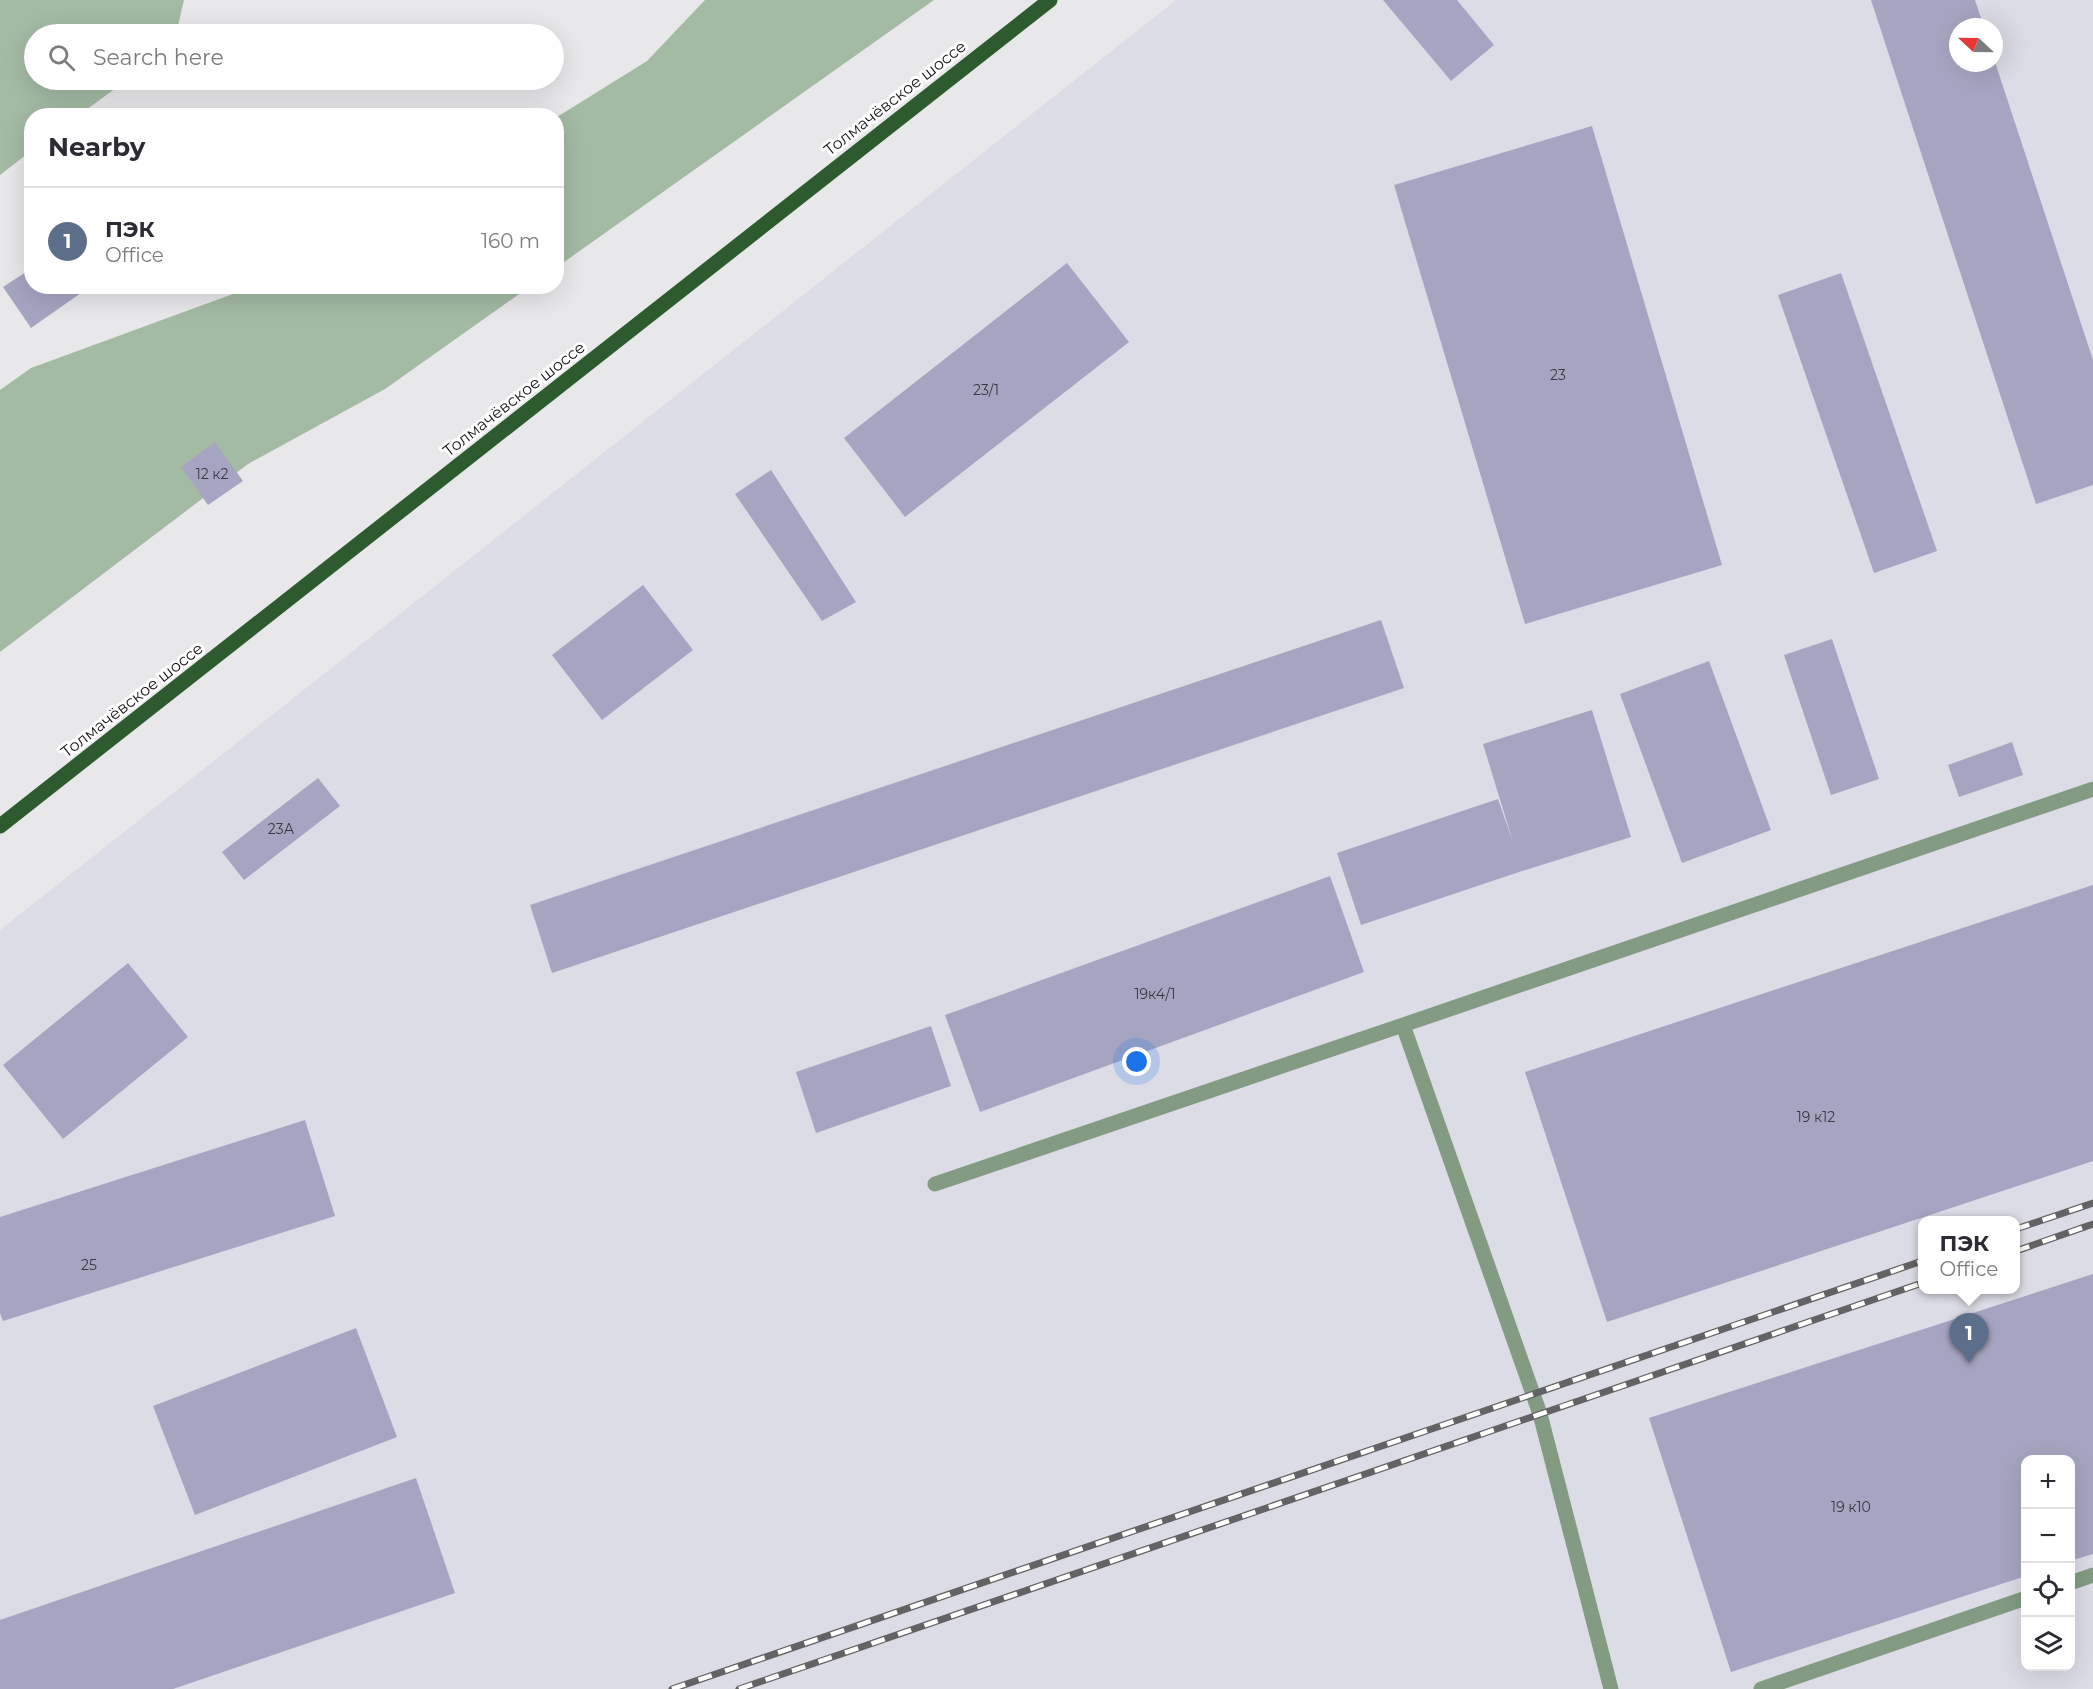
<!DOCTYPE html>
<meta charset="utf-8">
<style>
:root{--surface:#fff;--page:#f7f7f7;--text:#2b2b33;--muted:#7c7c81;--line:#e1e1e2;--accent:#db2777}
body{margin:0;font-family:Montserrat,sans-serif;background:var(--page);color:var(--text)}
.controls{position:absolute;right:18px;bottom:18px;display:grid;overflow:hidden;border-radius:12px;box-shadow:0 6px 24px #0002}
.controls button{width:54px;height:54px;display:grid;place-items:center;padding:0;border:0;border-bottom:2px solid var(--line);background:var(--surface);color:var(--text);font:30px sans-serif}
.compass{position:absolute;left:1949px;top:18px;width:54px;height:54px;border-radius:50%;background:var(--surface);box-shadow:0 6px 24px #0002;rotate:292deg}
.you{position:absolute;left:1137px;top:1062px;width:21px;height:21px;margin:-15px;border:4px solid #fff;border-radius:50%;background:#1a73e8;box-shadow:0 0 0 9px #1a73e833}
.badge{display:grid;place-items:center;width:39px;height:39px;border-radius:50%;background:var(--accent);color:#fff;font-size:20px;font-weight:700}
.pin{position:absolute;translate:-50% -50px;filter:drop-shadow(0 2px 3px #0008)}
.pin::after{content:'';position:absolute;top:32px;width:21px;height:18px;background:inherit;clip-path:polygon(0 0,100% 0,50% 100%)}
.popup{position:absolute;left:1918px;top:1216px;width:102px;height:78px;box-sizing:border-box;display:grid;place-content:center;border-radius:12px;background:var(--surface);filter:drop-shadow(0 2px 4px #0005);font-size:20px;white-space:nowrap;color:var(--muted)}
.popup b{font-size:22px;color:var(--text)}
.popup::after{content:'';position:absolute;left:50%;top:100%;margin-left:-12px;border:12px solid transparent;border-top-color:var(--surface)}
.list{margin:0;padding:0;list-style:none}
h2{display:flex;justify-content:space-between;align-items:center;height:78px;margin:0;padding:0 24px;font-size:26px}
h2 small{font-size:20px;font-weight:400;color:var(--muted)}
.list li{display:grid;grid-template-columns:39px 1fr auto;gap:18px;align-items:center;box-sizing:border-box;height:108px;padding:0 24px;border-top:2px solid var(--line)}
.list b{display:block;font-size:22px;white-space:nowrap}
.list p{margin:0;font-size:20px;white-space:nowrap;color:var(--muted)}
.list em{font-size:20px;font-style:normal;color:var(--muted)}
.icon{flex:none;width:33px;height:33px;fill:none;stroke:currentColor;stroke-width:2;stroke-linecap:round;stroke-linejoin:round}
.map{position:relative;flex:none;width:2093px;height:1689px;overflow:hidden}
.search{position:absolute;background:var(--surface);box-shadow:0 6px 24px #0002;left:24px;top:24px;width:540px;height:66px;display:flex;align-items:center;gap:15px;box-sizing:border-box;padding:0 21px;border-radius:33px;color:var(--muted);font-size:22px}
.panel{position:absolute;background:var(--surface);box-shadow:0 6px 24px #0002;left:24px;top:108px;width:540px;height:186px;border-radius:24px}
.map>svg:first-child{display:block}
.built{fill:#dcdce7;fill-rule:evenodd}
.forest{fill:#a3baa3}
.building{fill:#a6a5c1}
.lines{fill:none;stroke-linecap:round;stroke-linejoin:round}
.minor{stroke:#829b82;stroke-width:15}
.major{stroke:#2d5b2f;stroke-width:15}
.rail-casing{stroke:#636365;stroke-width:7}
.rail{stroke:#fff;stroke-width:4.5;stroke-dasharray:14;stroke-linecap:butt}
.labels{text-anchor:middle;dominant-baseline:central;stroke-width:6;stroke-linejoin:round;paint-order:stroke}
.number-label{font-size:14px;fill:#383841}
.street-label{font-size:16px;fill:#141416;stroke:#fff}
</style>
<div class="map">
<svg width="2093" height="1689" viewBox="0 0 2093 1689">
<rect width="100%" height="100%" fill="#e8e8eb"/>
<path class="built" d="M1176 0H2093V1689H0V930ZM1958 27H1994V63H1958ZM1922 1220H2016V1290H1922ZM2026 1460H2070V1666H2026Z"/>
<path class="forest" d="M0 0H184L176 34H34V80H127L79 115 32 116 31 151 0 175Z
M705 0H934L557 267V117L647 61Z
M252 287H529L385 389 248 464 0 652V390L31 368Z"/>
<path class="building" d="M1383 0H1457L1494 45 1451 81Z
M1871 0H1975L1984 27H1958V63H1994V59L2093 360V485L2036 504Z
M1592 126 1722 565 1525 624 1394 185Z
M1067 263 1129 342 905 517 844 438Z
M32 268V286H91L31 328 3 287Z
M1841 273 1937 551 1874 573 1778 295Z
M215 442 243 481 208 505 181 467Z
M771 470 856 602 822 621 735 494Z
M643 585 693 650 602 720 552 655Z
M1381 620 1404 688 552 973 530 905Z
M1832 639 1879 779 1831 795 1784 655Z
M1709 661 1771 830 1682 863 1620 694Z
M1592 710 1631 837 1522 871 1361 925 1337 853 1498 799 1513 842 1483 744Z
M2012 742 2023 775 1959 797 1948 765Z
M318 778 340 806 244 880 222 852Z
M1330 876 1364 972 980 1112 945 1015Z
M2093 885V1161L1607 1322 1525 1072Z
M128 963 188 1037 63 1139 3 1065Z
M931 1026 951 1086 816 1133 796 1072Z
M305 1120 335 1216 3 1321 0 1313V1217Z
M2093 1274V1554L2070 1561V1460H2026V1576L1731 1672 1649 1418Z
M356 1328 397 1437 195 1515 153 1406Z
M416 1478 455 1593 173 1689H0V1620Z"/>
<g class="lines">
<path class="minor" d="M1403 1025 2093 789
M935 1184 1403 1025 1540 1414 1611 1689
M2070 1583 2093 1575
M1761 1689 2026 1598"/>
<path class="major" d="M0 826 1050 0"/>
<g class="rail-casing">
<path id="rail" d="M2016 1229 2093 1203
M2016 1251 2093 1224
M672 1689 1922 1261
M739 1689 1922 1283"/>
</g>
<use href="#rail" class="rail"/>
</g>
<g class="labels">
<g class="number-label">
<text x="1558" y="375">23</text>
<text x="986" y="390">23/1</text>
<text x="212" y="474">12 к2</text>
<text x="281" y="829">23А</text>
<text x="1155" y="994">19к4/1</text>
<text x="1816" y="1117">19 к12</text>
<text x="89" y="1265">25</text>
<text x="1851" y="1507">19 к10</text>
</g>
<g class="street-label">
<text transform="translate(895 98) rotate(-38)">Толмачёвское шоссе</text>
<text transform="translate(514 399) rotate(-38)">Толмачёвское шоссе</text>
<text transform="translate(132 700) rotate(-38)">Толмачёвское шоссе</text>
</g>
</g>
</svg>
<div class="controls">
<button>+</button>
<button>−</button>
<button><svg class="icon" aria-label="locate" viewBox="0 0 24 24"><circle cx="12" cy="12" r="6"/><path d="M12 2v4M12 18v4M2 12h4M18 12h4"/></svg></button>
<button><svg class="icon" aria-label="layers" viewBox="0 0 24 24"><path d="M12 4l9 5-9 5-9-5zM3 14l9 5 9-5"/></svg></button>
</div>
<svg class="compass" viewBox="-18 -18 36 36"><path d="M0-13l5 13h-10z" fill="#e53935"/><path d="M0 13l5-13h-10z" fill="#7c7c81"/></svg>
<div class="you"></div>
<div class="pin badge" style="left:1969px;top:1363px;background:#5c6f8a">1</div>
<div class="popup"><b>ПЭК</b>Office</div>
<div class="search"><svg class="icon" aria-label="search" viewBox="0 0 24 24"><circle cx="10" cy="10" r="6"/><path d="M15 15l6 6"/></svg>Search here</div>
<section class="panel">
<h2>Nearby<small></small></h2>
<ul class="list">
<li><span class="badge" style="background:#5c6f8a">1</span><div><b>ПЭК</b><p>Office</p></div><em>160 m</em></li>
</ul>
</section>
</div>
